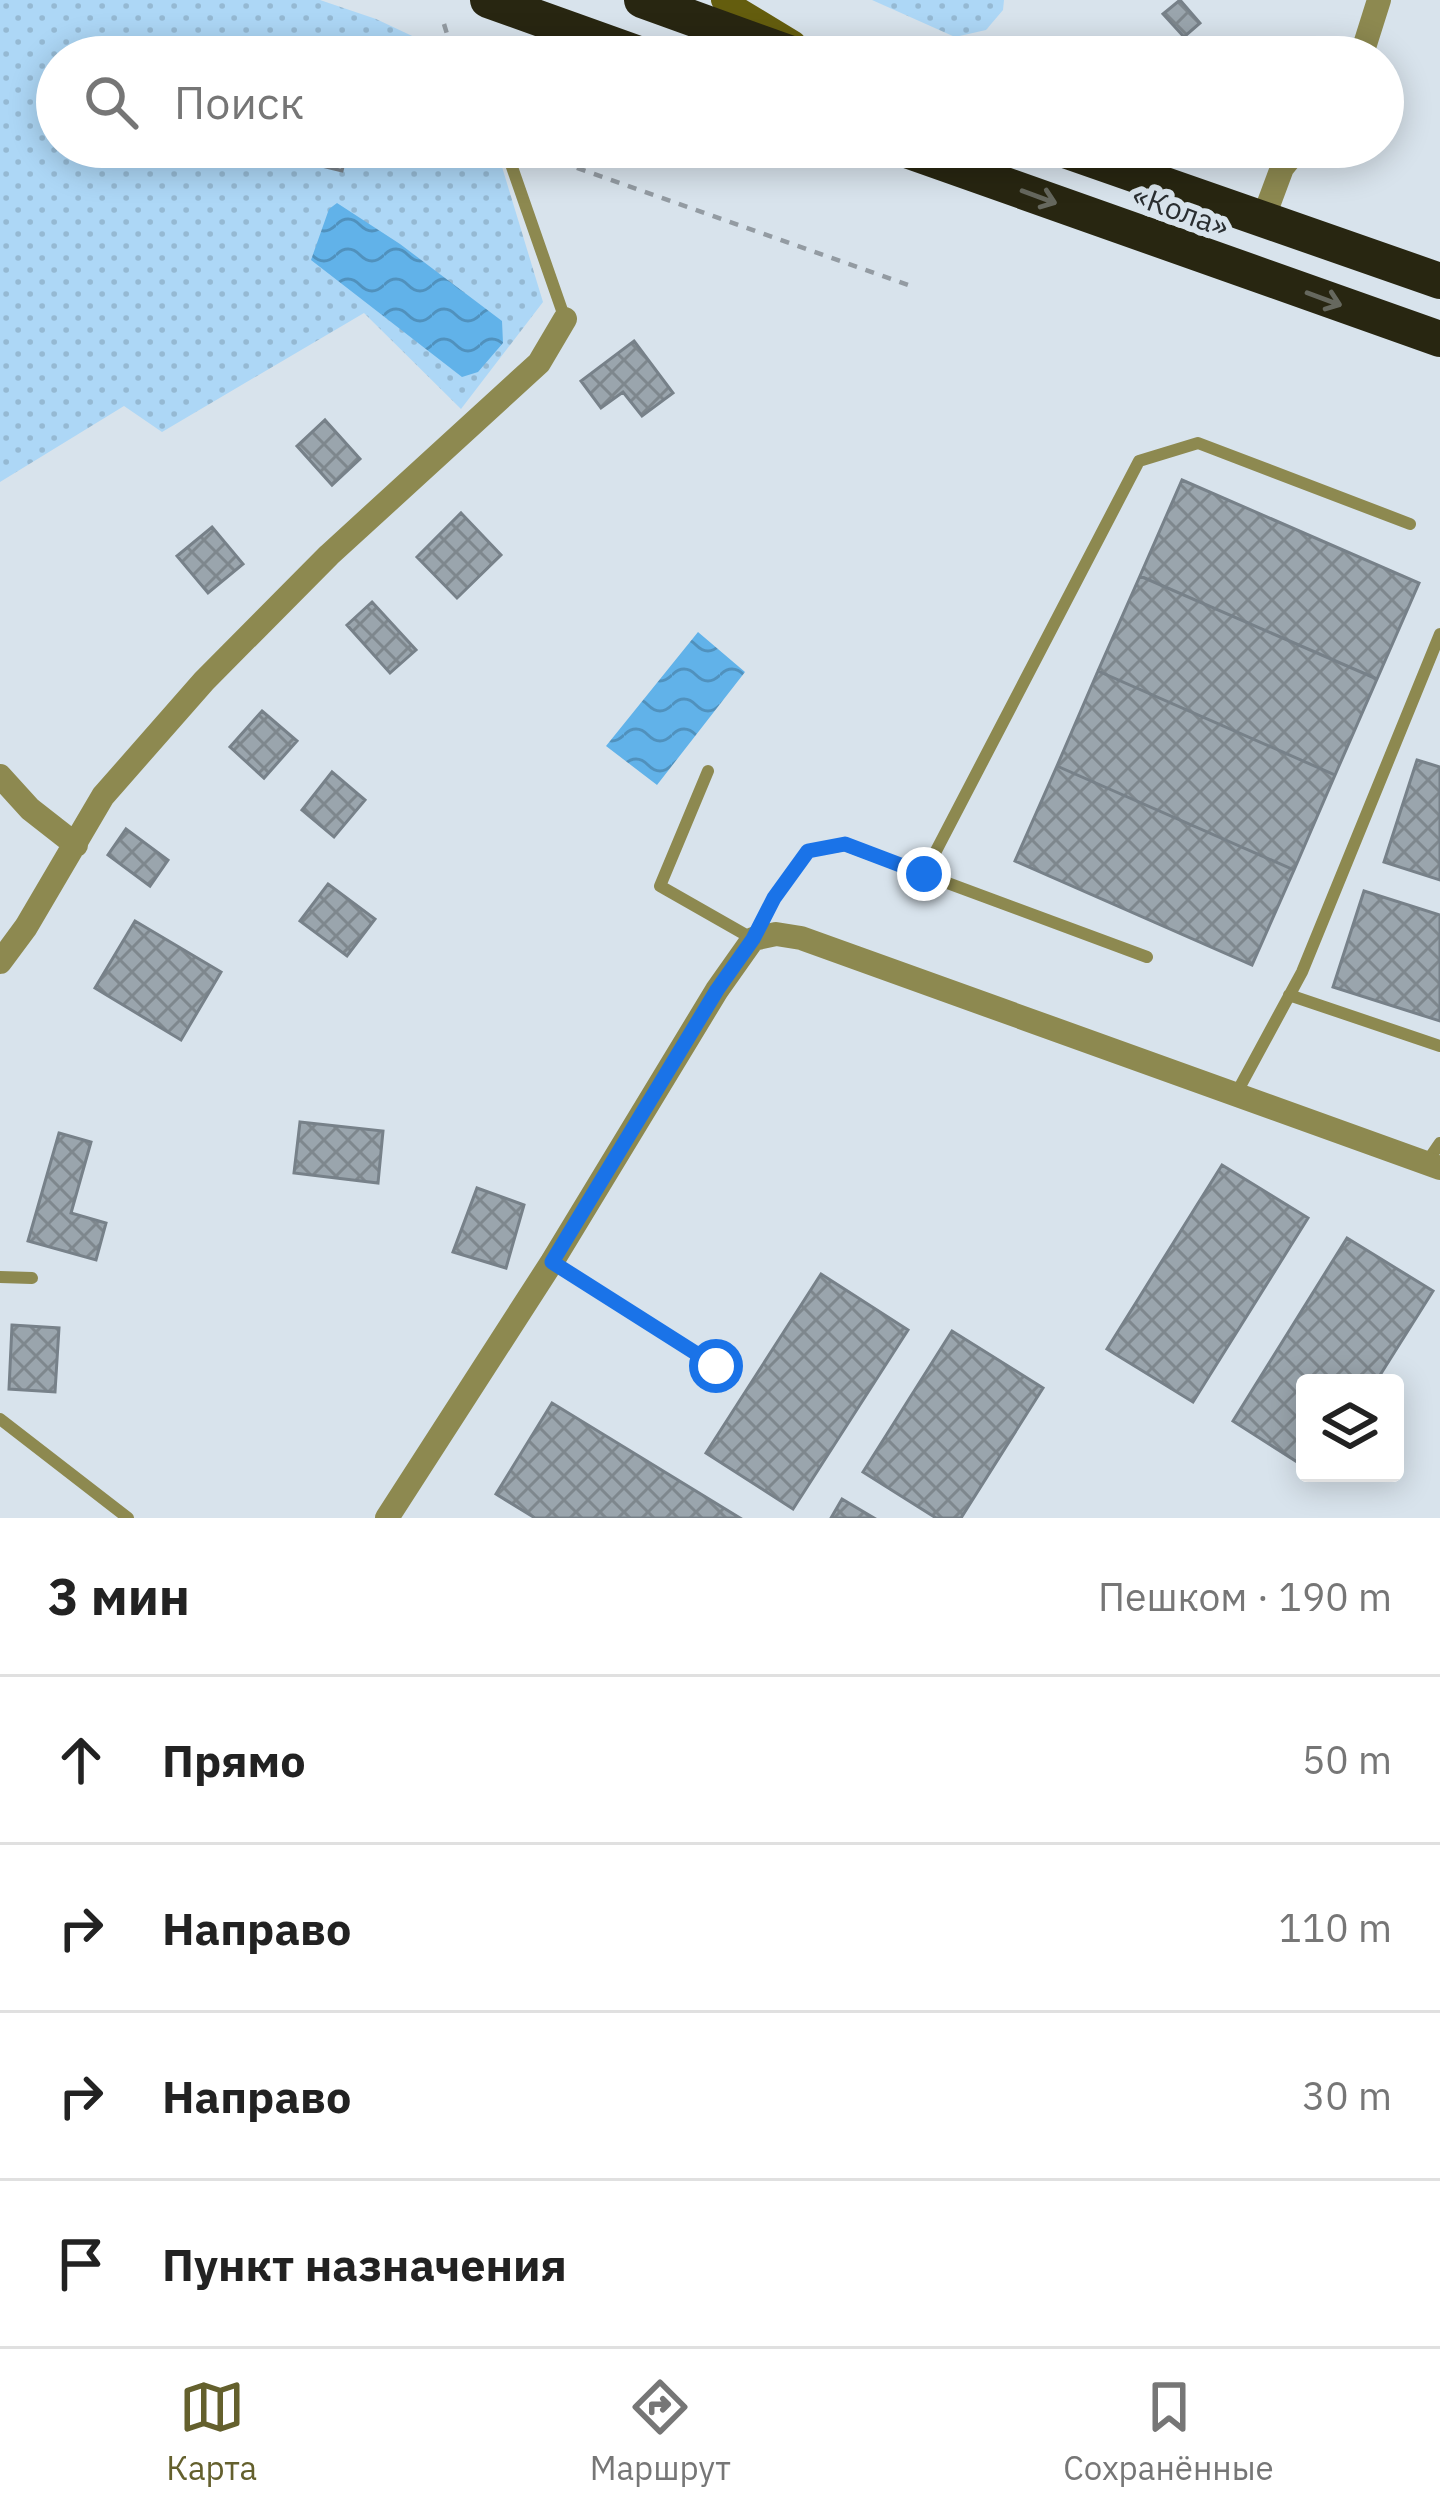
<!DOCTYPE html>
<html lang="ru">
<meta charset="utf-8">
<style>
:root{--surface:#fff;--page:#f6f6f6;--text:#222;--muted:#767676;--line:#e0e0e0;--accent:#64602d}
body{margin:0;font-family:"IBM Plex Sans",sans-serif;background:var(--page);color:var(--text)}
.controls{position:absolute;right:36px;bottom:36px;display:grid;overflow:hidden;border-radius:12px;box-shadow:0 6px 30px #0003}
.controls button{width:108px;height:108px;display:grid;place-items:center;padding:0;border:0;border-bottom:3px solid var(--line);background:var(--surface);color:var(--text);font:60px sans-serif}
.stop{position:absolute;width:36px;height:36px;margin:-27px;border:9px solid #1a73e8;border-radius:50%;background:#fff}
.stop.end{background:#1a73e8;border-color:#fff;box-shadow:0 3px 12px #0008}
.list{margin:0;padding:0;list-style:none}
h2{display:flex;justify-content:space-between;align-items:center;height:156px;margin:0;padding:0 48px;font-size:51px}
h2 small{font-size:39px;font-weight:400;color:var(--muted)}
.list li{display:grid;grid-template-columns:78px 1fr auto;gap:36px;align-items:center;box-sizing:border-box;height:168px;padding:0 48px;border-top:3px solid var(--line)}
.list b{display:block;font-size:45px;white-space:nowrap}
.list em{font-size:39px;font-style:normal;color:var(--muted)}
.icon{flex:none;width:66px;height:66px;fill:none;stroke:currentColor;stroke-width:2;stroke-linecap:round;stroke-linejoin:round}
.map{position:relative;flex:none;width:1440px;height:1518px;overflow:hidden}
.search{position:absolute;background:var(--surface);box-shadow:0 6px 30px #0003;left:36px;right:36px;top:36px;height:132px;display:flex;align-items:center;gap:30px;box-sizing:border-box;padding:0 42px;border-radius:66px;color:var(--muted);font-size:45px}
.sheet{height:828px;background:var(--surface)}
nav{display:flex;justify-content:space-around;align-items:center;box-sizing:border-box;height:168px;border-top:3px solid var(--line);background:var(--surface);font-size:33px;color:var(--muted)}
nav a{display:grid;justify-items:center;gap:6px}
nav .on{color:var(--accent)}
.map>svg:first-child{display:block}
.green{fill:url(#green-dots)}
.water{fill:url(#water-waves)}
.building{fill:url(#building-cross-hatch);stroke:#778189;stroke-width:3}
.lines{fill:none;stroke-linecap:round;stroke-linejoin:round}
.path{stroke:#939ba2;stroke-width:4.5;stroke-dasharray:9 9;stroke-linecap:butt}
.lane{stroke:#8d8950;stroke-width:12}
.street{stroke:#8d8950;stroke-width:24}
.secondary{stroke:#645d0e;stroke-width:24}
.highway{stroke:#282611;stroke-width:36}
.oneway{stroke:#66685e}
.route{stroke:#1a73e8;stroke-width:15}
.labels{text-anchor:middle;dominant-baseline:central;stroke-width:12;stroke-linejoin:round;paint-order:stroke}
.street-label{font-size:30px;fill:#2a2e31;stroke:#d8e3ec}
</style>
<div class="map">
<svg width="1440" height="1518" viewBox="0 0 1440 1518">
<defs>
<pattern id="green-dots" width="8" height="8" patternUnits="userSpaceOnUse" patternTransform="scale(3)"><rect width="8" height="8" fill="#add7f6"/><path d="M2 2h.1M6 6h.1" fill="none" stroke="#95b9d3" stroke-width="1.8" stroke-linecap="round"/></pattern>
<pattern id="water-waves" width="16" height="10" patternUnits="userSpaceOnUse" patternTransform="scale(3)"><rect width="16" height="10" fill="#61b2e9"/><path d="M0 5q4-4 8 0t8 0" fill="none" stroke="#5091bd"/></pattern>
<pattern id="building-cross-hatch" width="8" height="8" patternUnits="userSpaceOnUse" patternTransform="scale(3)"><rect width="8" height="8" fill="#9aa5ad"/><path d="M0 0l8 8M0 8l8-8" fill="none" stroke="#7e878d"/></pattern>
</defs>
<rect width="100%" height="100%" fill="#d8e3ec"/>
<path class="green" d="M0 0H320L376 19 457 57H57V147H496L543 302 461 409 364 313 162 432 124 406 0 482Z
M872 0H1004L1003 10 986 30 955 37Z"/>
<path class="water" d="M337 203 400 244 502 321 503 343 478 372 462 377 311 260 329 209Z
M698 632 745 672 657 785 606 746Z"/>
<path class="building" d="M1180 0 1200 23 1184 37 1163 14Z
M295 147H348L342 171 292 159Z
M634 341 673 393 642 416 623 392 601 408 581 381Z
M325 420 360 459 332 485 297 446Z
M1182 480 1419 583 1377 679 1140 576Z
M461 513 501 555 457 598 417 557Z
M212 527 243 564 208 593 177 556Z
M1140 576 1377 679 1335 775 1098 671Z
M372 602 416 650 390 673 347 625Z
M1098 671 1335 775 1294 870 1057 766Z
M262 711 297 741 264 778 230 747Z
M1417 760 1440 767V880L1384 862Z
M1057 766 1294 870 1252 965 1015 861Z
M332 772 365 800 334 837 302 810Z
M126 829 168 860 150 886 108 855Z
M328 884 375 919 347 956 300 921Z
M1364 891 1440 915V1021L1333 987Z
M135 921 221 972 181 1040 95 988Z
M300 1122 383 1131 378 1183 294 1173Z
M59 1133 91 1142 71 1213 106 1223 96 1260 28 1241Z
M1222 1165 1308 1218 1193 1402 1107 1349Z
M477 1188 524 1205 506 1268 453 1252Z
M1347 1238 1433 1291 1375 1383H1305V1467L1233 1421Z
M821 1274 908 1330 793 1509 706 1453Z
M12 1325 59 1328 55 1392 9 1389Z
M952 1331 1043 1388 961 1518H936L863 1472Z
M552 1403 740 1518H535L496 1494Z
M842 1499 874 1518H831Z"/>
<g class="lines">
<path class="path" d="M444 24 454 57
M526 150 911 286"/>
<path class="lane" d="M505 147 565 319
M708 771 660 886 753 939 774 898 808 851 845 845 1147 957
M924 874 1139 461 1198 443 1410 524
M1289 995 1440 1046
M1236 1094 1302 972 1440 634
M1427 1162 1440 1143
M552 1262 716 1366
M0 1277 32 1278
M0 1419 128 1518"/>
<path class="street" d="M1361 57 1379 0
M1263 219 1282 168 1299 147
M0 776 30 809 76 845
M0 962 26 927 103 796 204 681 329 555 539 363 565 319
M387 1518 552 1262 717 990 753 939 776 934 801 938 1440 1168"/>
<path class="secondary" d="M723 0 794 43"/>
<path class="highway" d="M488 0 647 57
M642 0 800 57
M898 147 1440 339
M1056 147 1440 281"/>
</g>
<defs><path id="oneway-shaft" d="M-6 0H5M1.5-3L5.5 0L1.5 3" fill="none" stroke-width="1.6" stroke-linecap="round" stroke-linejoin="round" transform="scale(3)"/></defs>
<g class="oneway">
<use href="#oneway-shaft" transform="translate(1039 197) rotate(20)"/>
<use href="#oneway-shaft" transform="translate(1324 299) rotate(20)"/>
</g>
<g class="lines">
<path class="route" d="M716 1366 552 1262 717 990 753 939 774 898 808 851 845 844 924 874"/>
</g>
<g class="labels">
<g class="street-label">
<text transform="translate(1181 210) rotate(20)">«Кола»</text>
</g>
</g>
</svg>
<div class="controls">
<button><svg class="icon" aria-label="layers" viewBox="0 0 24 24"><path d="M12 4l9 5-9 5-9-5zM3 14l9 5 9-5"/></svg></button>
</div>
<div class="stop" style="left:716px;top:1366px"></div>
<div class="stop end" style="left:924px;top:874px"></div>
<div class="search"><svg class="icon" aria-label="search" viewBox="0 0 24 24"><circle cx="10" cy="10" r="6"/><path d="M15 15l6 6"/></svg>Поиск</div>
</div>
<section class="sheet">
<h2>3 мин<small>Пешком · 190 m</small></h2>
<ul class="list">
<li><svg class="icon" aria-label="ahead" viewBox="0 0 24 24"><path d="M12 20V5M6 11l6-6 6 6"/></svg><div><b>Прямо</b></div><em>50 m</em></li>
<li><svg class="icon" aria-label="right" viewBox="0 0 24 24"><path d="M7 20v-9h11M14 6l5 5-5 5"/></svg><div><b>Направо</b></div><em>110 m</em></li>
<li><svg class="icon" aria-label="right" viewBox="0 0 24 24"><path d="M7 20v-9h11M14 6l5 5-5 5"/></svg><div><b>Направо</b></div><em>30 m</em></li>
<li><svg class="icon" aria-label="arrive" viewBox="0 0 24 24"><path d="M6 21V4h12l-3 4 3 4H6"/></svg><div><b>Пункт назначения</b></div></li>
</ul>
</section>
<nav>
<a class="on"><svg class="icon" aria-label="map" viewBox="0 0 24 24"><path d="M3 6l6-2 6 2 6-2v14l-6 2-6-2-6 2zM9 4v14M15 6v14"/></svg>Карта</a>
<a><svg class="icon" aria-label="directions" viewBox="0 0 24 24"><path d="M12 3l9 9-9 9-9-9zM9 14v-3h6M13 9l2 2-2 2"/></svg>Маршрут</a>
<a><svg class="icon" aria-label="saved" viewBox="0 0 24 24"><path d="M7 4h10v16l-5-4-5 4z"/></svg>Сохранённые</a>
</nav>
